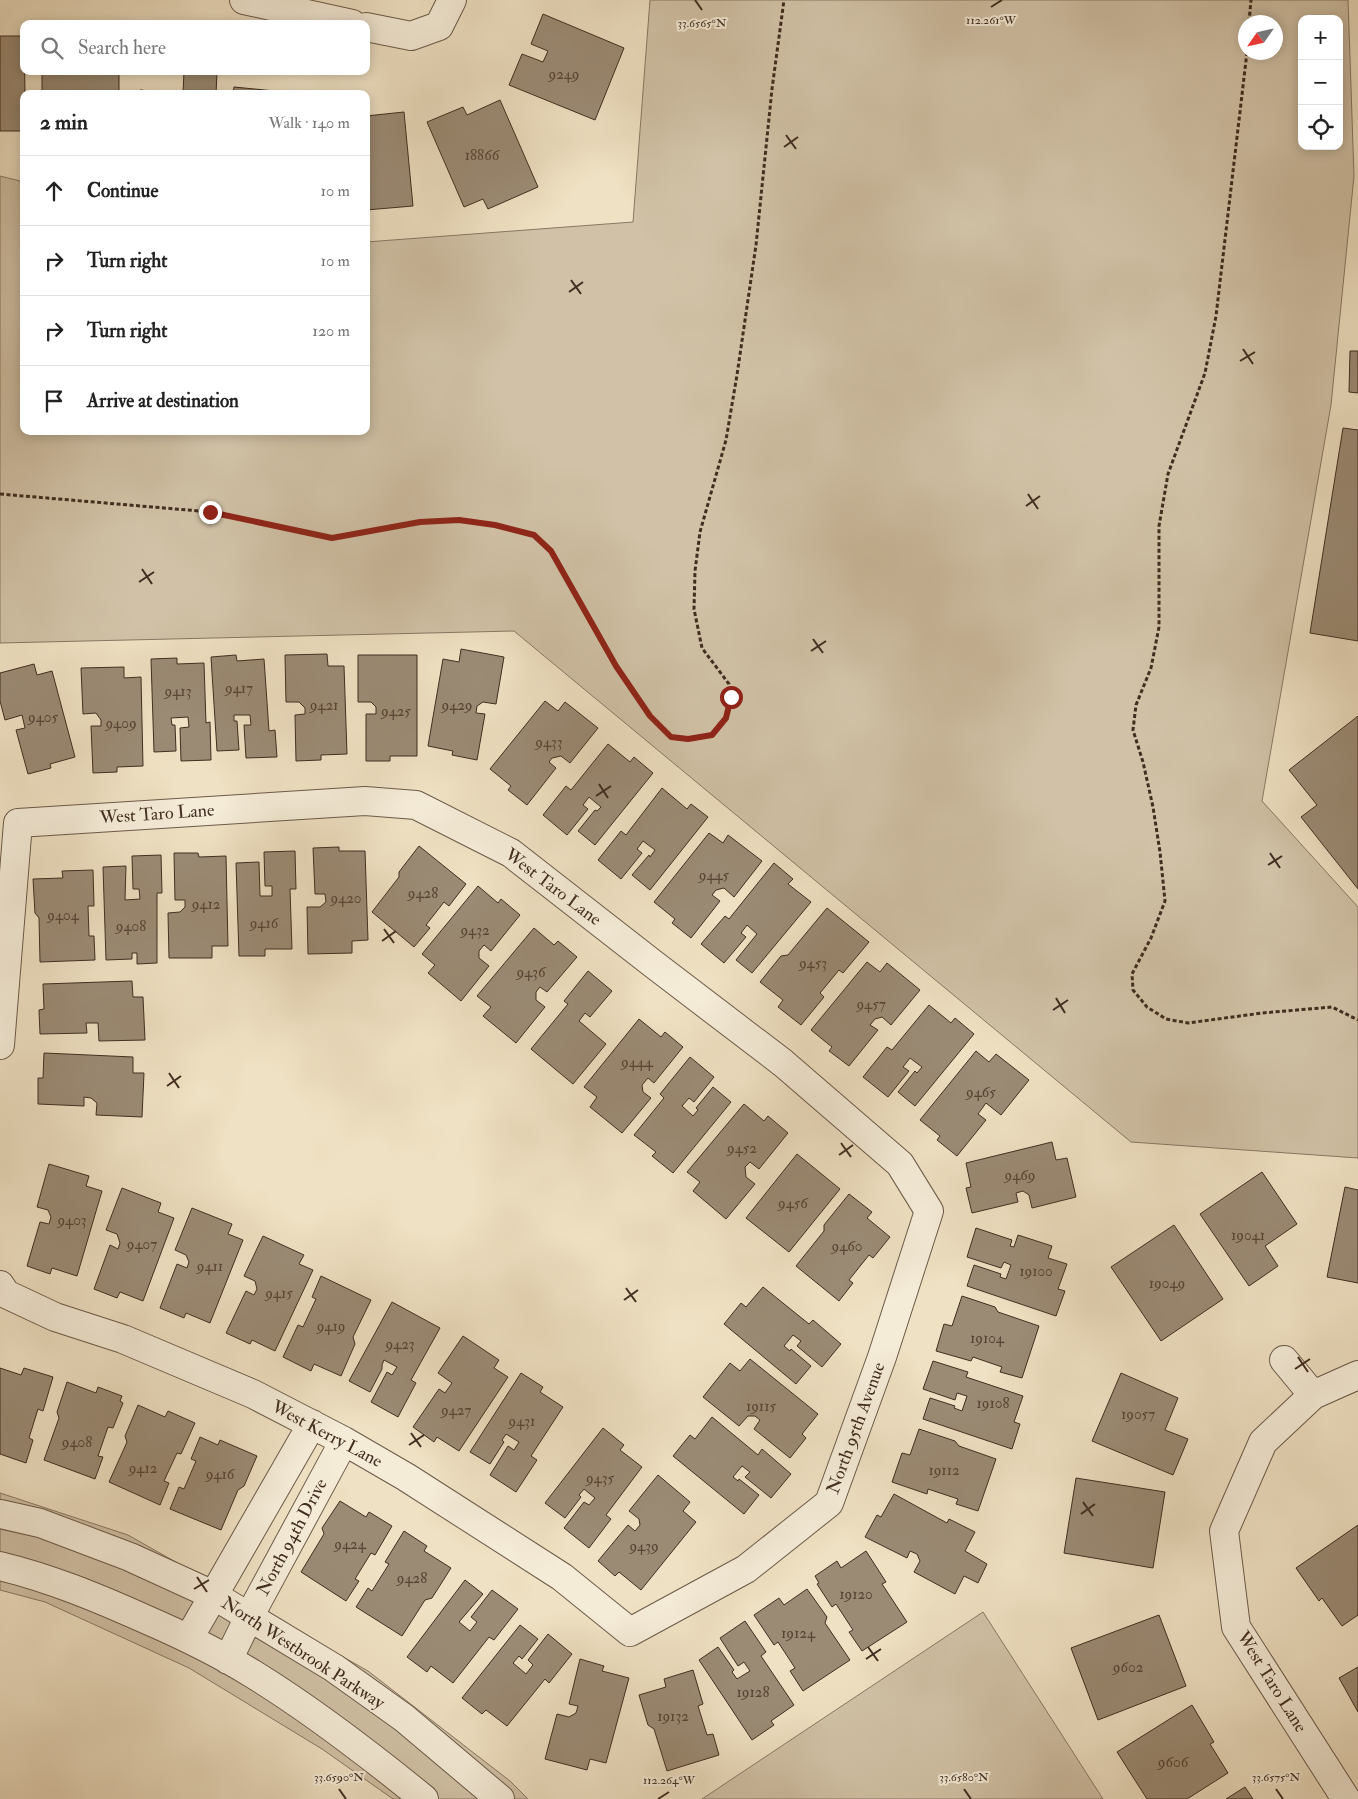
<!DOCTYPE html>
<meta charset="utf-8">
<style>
:root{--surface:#fff;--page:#f6f6f6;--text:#222;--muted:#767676;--line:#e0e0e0}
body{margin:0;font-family:"IM FELL Double Pica",serif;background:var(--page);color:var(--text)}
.controls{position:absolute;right:15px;top:15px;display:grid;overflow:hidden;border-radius:10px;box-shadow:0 2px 12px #0003}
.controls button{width:45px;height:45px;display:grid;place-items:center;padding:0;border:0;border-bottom:1px solid var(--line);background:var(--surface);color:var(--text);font:25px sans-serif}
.compass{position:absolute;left:1238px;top:15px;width:45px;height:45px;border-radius:50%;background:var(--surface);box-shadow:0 2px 12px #0003;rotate:236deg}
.stop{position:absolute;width:15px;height:15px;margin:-11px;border:4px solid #8f2418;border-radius:50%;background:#fff}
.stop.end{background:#8f2418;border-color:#fff;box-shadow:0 1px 5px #0008}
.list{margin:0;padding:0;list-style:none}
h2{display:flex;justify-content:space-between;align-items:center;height:65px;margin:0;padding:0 20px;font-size:21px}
h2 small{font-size:16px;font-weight:400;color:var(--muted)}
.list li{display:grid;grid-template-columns:32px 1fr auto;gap:15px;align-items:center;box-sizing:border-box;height:70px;padding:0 20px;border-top:1px solid var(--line)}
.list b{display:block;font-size:19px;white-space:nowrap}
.list em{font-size:16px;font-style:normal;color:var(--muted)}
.icon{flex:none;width:28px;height:28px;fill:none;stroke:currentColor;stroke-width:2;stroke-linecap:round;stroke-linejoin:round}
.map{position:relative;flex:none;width:1358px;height:1799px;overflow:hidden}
.search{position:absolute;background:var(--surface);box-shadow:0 2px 12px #0003;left:20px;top:20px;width:350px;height:55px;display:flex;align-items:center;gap:12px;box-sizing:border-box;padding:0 18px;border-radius:10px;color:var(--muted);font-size:19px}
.panel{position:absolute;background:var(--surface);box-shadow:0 2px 12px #0003;left:20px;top:90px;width:350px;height:345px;border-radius:10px}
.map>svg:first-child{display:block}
.green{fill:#d1c2a7;stroke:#897864;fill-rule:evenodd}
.building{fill:#9b8b75;stroke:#412d20}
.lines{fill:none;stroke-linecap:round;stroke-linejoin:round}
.minor-casing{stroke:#6c5a49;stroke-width:30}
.path{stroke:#412d20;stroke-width:3;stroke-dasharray:4 2.5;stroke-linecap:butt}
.minor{stroke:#f5ecd8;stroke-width:28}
.route{stroke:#8f2418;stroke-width:6}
.ticks{fill:none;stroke:#412d20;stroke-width:2}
.labels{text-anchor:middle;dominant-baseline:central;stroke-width:4;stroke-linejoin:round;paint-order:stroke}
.number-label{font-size:15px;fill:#584435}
.street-label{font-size:18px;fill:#412d20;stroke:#f5ecd8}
.ticks-label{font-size:12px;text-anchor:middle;fill:#412d20;stroke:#f5ecd8;stroke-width:4;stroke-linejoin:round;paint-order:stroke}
</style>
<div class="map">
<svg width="1358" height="1799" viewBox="0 0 1358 1799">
<rect width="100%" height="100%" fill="#efe1c3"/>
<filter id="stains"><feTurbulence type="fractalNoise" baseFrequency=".004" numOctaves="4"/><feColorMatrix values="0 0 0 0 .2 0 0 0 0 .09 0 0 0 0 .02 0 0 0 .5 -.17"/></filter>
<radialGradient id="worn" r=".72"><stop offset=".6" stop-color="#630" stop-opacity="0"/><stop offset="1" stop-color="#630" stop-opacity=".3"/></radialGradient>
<path class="green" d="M650 0H1348L1354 176 1331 405 1262 801 1358 907V1158L1131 1142 514 631 0 643V176L24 182V431H366V242L633 222ZM1302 19H1339V146H1302ZM1246 22H1276V52H1246Z
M0 1493 128 1535 368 1671 510 1781 528 1799H393L322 1749 189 1668 45 1602 0 1590Z
M983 1612 1103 1799H702Z"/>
<path class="building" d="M543 14 624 48 595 120 509 85 522 54 543 62 548 51 531 44Z
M0 36H24L25 94H24V131H0Z
M42 71H119V94H42Z
M184 71 217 72 216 94H140V90L183 94Z
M234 87 305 94H233Z
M500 100 538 187 488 209 483 199 464 207 427 122 463 107 467 115Z
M404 112 413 206 366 210V116Z
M1350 351H1358V393L1349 392Z
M1343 428 1358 430V641L1310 633Z
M461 649 504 657 496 704 483 702 477 706 476 713 485 714 477 760 452 755 453 751 428 746 443 659 459 662Z
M327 654 328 666H344L347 754 321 755V760L296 761 295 715 305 714V708L299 702H286L285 655Z
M236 655 237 661 264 659 269 731 275 730 277 757 246 758 244 725H251L250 715H234V721H237L239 750 217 751 211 657Z
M358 655H417V756H390V761H366V714H376V707L371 702H358Z
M177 658V664L204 663 206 723 210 722 211 760 181 761 180 728 189 727 188 717 171 718 172 725H175L176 751 154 752 151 659Z
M34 664 37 675 52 671 75 757 50 764 51 768 28 774 16 730 25 728 22 715 5 720 0 701V673Z
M124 667V678L141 677 143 766 117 767V772L93 773 91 726H101V720L96 713 83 714 81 668Z
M545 701 558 711 565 702 598 728 570 763 561 756 552 758 549 762 556 768 527 805 508 790 511 786 490 769Z
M1358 716V889L1301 817 1317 805 1289 770Z
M608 744 630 762 634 757 653 773 595 845 578 831 595 810 597 811 601 807 589 797 583 805 588 809 567 835 543 815 566 786 571 790Z
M662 788 687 809 691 804 708 817 650 890 632 875 649 855 650 857 655 850 643 841 637 849 642 853 621 879 598 860 621 831 626 835Z
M709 833 723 843 728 835 762 861 734 897 724 888 716 890 712 895 720 901 691 938 672 923 675 919 654 902Z
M419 846 466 884 449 906 444 902 426 925 430 928 414 947 372 912 399 877V872Z
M339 847V851H365L368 940 352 941V953L308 954 307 907H320L326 902 325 894H315L313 848Z
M295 851 296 889H290L292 949H265V956H239L236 863 259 862 260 896H272V886H265L264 852Z
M174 853H198L199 857 226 856 228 946H212V958H169L168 913 180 912 185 907V900H175Z
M161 855 162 893H157V963L137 964V953H132V959L106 960 103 867 126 866 125 900 140 899 139 889H133L132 856Z
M774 863 793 879 788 884 811 902 752 973 736 960 757 934 747 925 741 933 746 937 724 963 701 944 725 916 729 919Z
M93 870 94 906H88L89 936H94L95 960 40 962 39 918 35 913 33 879 63 878 62 871Z
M478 886 498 903 501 899 520 915 491 951 484 945 479 951V958L489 966 461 1001 428 973 435 965 422 954Z
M827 908 869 942 843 973 839 970 820 993 824 997 801 1025 778 1007 783 1000 760 982 781 956 788 955Z
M534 928 554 945 558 941 577 957 547 992 540 987 536 992V1000L545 1007 516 1043 483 1016 491 1007 477 996Z
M867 962 880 972 887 963 920 990 891 1025 882 1017 875 1019 870 1025 878 1030 849 1066 829 1051 832 1047 811 1030Z
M588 971 612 991 590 1017 585 1013 579 1021 606 1044 573 1084 531 1049 568 1004 564 1001Z
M132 981 133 997H143L145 1040 99 1041 98 1023H86L87 1033 40 1034 39 1010 44 1009 43 984Z
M929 1005 951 1023 955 1018 974 1034 915 1106 898 1092 915 1071 917 1073 922 1067 910 1058 903 1067 909 1071 888 1097 863 1077 887 1047 892 1050Z
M639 1019 661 1037 665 1032 683 1047 654 1083 648 1078 642 1085 643 1092 651 1098 622 1133 590 1107 597 1097 584 1087Z
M976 1051 989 1062 996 1054 1029 1080 1001 1115 986 1103 978 1114 986 1120 957 1156 937 1140 940 1136 920 1120Z
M44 1053 133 1057V1073H144L142 1117 96 1115 97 1103 91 1098 84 1097V1106L38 1104V1078H43Z
M690 1057 714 1077 694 1102 689 1098 682 1106 693 1116 698 1110 696 1108 713 1087 731 1102 673 1173 652 1156 656 1152 634 1135 664 1098 660 1094Z
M744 1104 764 1121 768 1116 788 1133 759 1169 750 1162 745 1167 746 1177 755 1184 726 1219 693 1191 700 1182 687 1172Z
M1052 1142 1056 1160 1067 1158 1076 1197 1032 1208 1029 1195 1023 1191 1016 1193 1018 1202 972 1213 966 1188 971 1187 966 1163Z
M797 1154 840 1189 789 1252 746 1218Z
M49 1164 89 1176 86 1186 102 1191 77 1276 52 1268 50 1274 27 1266 40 1222 49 1224 51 1217 48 1210 37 1207Z
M1262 1172 1297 1224 1265 1246 1278 1266 1249 1286 1200 1214Z
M1345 1187 1358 1190V1283L1327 1277Z
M122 1188 161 1203 158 1212 174 1218 143 1301 120 1292 117 1298 94 1289 110 1245 118 1249 120 1243 117 1234 106 1230Z
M849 1194 872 1212 867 1218 890 1237 873 1258 869 1255 849 1280 853 1283 839 1301 796 1266 824 1231V1225Z
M192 1208 232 1224 228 1234 243 1240 210 1323 186 1313 184 1318 160 1308 177 1264 187 1268 189 1262 186 1255 175 1250Z
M1174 1225 1223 1299 1161 1341 1111 1267Z
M976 1228 1012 1240 1010 1246 1014 1247 1018 1235 1052 1246 1048 1258 1067 1264 1058 1289 1065 1291 1056 1316 967 1286 974 1265 1001 1274 1000 1277 1006 1279 1011 1265 1004 1262 1001 1268 967 1257Z
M263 1236 304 1255 299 1264 313 1270 275 1351 252 1340 250 1344 226 1333 246 1291 254 1295 257 1289 255 1281 244 1276Z
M321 1276 371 1300 353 1337 355 1344 341 1376 314 1364 311 1371 283 1357 298 1325 303 1327 316 1299 312 1297Z
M763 1287 809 1324 813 1320 841 1344 822 1367 797 1346 801 1341 793 1335 784 1346 790 1351 791 1349 811 1366 796 1384 724 1324 741 1303 746 1307Z
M962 1296 995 1307 998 1312 1039 1326 1022 1378 1000 1372 1002 1367 973 1357 971 1361 936 1351 944 1324 952 1326Z
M392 1302 440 1328 411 1380 416 1383 398 1417 371 1402 387 1372 392 1375 397 1367 384 1360 382 1365V1369L370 1392 349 1381Z
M463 1336 499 1360 494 1368 508 1377 459 1451 437 1437 434 1442 413 1427 439 1389 445 1393 452 1383 438 1373Z
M750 1359 818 1414 802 1434 806 1438 790 1458 754 1429 760 1420 755 1416H748L739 1426 703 1397 730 1363 740 1371Z
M933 1361 968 1372 966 1377 1023 1396 1014 1422 1020 1424 1012 1449 923 1419 930 1398 955 1406 954 1408 962 1411 967 1396 957 1393 955 1400 923 1389Z
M0 1368 21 1375 24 1368 53 1377 43 1411 38 1409 29 1438 33 1440 26 1463 0 1454Z
M521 1373 543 1387 540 1392 563 1407 531 1456 537 1460 516 1492 490 1475 508 1446 514 1450 519 1442 506 1434 502 1440 504 1442 490 1464 470 1452Z
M1121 1373 1178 1398 1165 1430 1188 1439 1173 1475 1092 1441Z
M67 1382 96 1393 98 1387 122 1396 120 1401 123 1403 113 1428 108 1427 98 1456 103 1457 95 1479 44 1460 59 1418 57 1412Z
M138 1405 165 1417 168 1411 195 1423 181 1454 177 1453 164 1481 169 1483 160 1505 109 1482 127 1442 125 1436Z
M712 1417 758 1455 762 1449 791 1474 771 1498 745 1477 750 1472 742 1466 733 1477 738 1481 739 1479 759 1495 744 1514 673 1456 690 1435 695 1439Z
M603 1428 624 1445 620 1450 642 1467 606 1515 611 1519 589 1548 564 1528 584 1502 589 1505 595 1498 584 1489 579 1495 581 1497 565 1518 545 1503Z
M919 1429 955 1441 959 1446 996 1459 978 1511 956 1504 958 1499 928 1489 927 1494 892 1482 902 1453 910 1455Z
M200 1437 218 1445 220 1440 257 1456 244 1486 238 1490 221 1530 170 1509 179 1487 184 1489 196 1461 191 1459Z
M658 1475 690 1502 683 1511 696 1522 641 1590 619 1572 615 1576 598 1561 628 1525 635 1531 640 1525 639 1519 629 1511Z
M1076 1478 1165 1492 1153 1568 1064 1553Z
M894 1494 947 1523 949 1519 975 1532 965 1551 987 1564 978 1583 964 1576 955 1594 914 1572 920 1561 917 1554 910 1551 907 1558 865 1537 877 1515 881 1517Z
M340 1501 366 1517 369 1512 392 1526 375 1555 371 1553 355 1579 359 1581 346 1601 301 1572 324 1534 322 1528Z
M1358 1525V1615L1342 1626 1322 1598 1319 1601 1296 1568Z
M404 1531 427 1546 424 1551 451 1568 432 1598 425 1600 402 1636 356 1607 368 1588 372 1591 389 1564 385 1562Z
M866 1551 886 1582 882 1584 907 1622 862 1651 849 1632 853 1630 836 1604 832 1607 817 1584 819 1583 815 1576 837 1561 841 1568Z
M465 1580 483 1594 459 1622 470 1631 477 1622 471 1617 492 1590 518 1609 494 1640 489 1637 453 1683 431 1666 427 1672 407 1657Z
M807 1589 827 1617 825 1623 850 1660 803 1691 790 1671 795 1668 778 1642 774 1645 754 1615 779 1598 784 1605Z
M1159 1615 1186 1686 1098 1720 1071 1648Z
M745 1621 766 1652 761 1656 794 1705 771 1721 774 1725 752 1740 699 1660 718 1647 734 1670 732 1672 737 1679 750 1671 744 1662 738 1666 720 1638Z
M520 1625 538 1639 522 1659 519 1656 513 1663 526 1674 533 1665 528 1660 548 1634 572 1654 549 1683 545 1679 507 1726 486 1710 482 1714 462 1698Z
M580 1659 604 1666 602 1671 629 1678 606 1763 590 1759 587 1770 545 1759 557 1714 569 1717 576 1713 578 1706 569 1704Z
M1358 1667V1712L1339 1678Z
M693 1670 703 1704 698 1706 707 1735 713 1734 719 1755 667 1771 654 1729 648 1725 639 1695 666 1687 664 1679Z
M1192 1705 1214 1742 1210 1744 1228 1773 1187 1799H1147L1117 1752Z
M1245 1787 1253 1799H1226Z"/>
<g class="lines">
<g class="minor-casing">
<path id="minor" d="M244 0 352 24
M366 27 411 36 439 26 452 0
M0 1045 18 823 365 801 416 805 511 853 652 963 783 1063 900 1164 929 1211 882 1357 829 1503 746 1569 630 1632 562 1577 406 1477 344 1441 253 1394 123 1339 55 1317 6 1294 0 1285
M1284 1360 1313 1395
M0 1514 40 1523 130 1557 213 1595 334 1668 404 1718 500 1799
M0 1566C50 1578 98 1598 145 1619 182 1635 219 1653 253 1674 313 1711 370 1755 424 1799
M189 1638 312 1424
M228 1660 249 1617 344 1441
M1346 1799 1236 1627 1224 1531 1263 1442 1313 1395 1358 1375"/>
</g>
<path class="path" d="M1249 22 1251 0
M1247 52 1216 316 1205 373 1168 474 1159 526V627L1151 668 1136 705 1133 730 1143 762 1153 807 1160 852 1165 901 1151 938 1132 974 1133 990 1147 1007 1166 1019 1188 1023 1262 1013 1332 1007 1358 1020
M0 494 211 512 332 538 419 522 459 521 495 525 534 535 551 551 616 666 650 716 671 737 688 739 712 735 726 718 731 697 729 684 702 648 694 609 695 571 700 532 726 440 737 375 756 245 772 89 784 0"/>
<use href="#minor" class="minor"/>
</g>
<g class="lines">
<path class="route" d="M210 512 332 538 420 522 459 520 495 525 534 535 551 551 616 666 650 716 671 737 688 739 712 735 726 718 731 697"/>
</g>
<path class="ticks" d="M695 0 702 10M991 7 1002 0M786 135 796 149M784 147 798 137M571 280 581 294M569 292 583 282M1243 349 1253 364M1240 361 1255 352M1028 494 1038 509M1026 506 1040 496M142 569 152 584M139 582 154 572M813 639 823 653M811 651 826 641M599 784 608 798M596 796 611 786M1270 853 1280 868M1268 865 1282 856M384 929 394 943M382 941 396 931M1056 998 1065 1013M1053 1010 1068 1000M169 1073 179 1088M167 1086 181 1076M841 1143 851 1157M839 1155 853 1145M626 1288 636 1302M624 1300 638 1290M1298 1357 1308 1372M1295 1369 1310 1359M411 1433 421 1447M409 1445 424 1435M1083 1502 1093 1516M1081 1514 1095 1504M197 1577 207 1592M194 1589 209 1580M868 1647 878 1661M866 1659 881 1649M339 1789 346 1799M964 1789 971 1799M1276 1789 1283 1799M658 1799 669 1792"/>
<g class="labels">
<g class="number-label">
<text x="564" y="74">9249</text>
<text x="482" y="155">18866</text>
<text x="239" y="688">9417</text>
<text x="178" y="691">9413</text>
<text x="324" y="705">9421</text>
<text x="457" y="705">9429</text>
<text x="396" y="711">9425</text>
<text x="43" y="717">9405</text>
<text x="121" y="723">9409</text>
<text x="549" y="742">9433</text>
<text x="714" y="875">9445</text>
<text x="423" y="893">9428</text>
<text x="346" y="898">9420</text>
<text x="206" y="904">9412</text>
<text x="63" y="915">9404</text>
<text x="264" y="923">9416</text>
<text x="131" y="926">9408</text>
<text x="475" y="930">9432</text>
<text x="813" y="963">9453</text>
<text x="531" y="972">9436</text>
<text x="871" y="1004">9457</text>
<text x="637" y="1062">9444</text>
<text x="981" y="1092">9465</text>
<text x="742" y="1148">9452</text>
<text x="1020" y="1175">9469</text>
<text x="793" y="1203">9456</text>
<text x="72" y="1220">9403</text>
<text x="1248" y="1235">19041</text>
<text x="142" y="1244">9407</text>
<text x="847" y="1246">9460</text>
<text x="210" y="1266">9411</text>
<text x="1036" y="1271">19100</text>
<text x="1167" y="1283">19049</text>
<text x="279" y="1293">9415</text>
<text x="331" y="1326">9419</text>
<text x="987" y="1338">19104</text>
<text x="400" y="1344">9423</text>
<text x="993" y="1403">19108</text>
<text x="761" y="1406">19115</text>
<text x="456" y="1410">9427</text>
<text x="1138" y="1414">19057</text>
<text x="522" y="1421">9431</text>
<text x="77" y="1442">9408</text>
<text x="143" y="1468">9412</text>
<text x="944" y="1470">19112</text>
<text x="220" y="1474">9416</text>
<text x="600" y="1478">9435</text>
<text x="350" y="1544">9424</text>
<text x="644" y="1546">9439</text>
<text x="412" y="1578">9428</text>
<text x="856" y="1594">19120</text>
<text x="798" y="1633">19124</text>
<text x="1128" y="1667">9602</text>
<text x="753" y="1692">19128</text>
<text x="673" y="1716">19132</text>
<text x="1173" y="1762">9606</text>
</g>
<g class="street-label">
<text transform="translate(157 814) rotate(-4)">West Taro Lane</text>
<text transform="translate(553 887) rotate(37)">West Taro Lane</text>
<text transform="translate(856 1428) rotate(-70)">North 95th Avenue</text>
<text transform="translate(327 1434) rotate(28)">West Kerry Lane</text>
<text transform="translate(292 1537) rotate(-62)">North 94th Drive</text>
<text transform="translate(303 1653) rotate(33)">North Westbrook Parkway</text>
<text transform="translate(1272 1682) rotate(58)">West Taro Lane</text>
</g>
</g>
<g class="ticks-label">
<text x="991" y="24">112.261°W</text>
<text x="702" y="27">33.6565°N</text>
<text x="339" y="1781">33.6590°N</text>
<text x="964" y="1781">33.6580°N</text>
<text x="1276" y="1781">33.6575°N</text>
<text x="669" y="1784">112.264°W</text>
</g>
<rect width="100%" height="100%" filter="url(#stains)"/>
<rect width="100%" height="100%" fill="url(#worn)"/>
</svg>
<div class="controls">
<button>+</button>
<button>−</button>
<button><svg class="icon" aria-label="locate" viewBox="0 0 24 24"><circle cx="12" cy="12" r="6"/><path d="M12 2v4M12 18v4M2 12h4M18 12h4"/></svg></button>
</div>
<svg class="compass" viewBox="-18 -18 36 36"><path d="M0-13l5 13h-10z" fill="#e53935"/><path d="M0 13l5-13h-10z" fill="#767676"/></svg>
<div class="stop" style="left:731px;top:697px"></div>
<div class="stop end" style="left:210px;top:512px"></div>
<div class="search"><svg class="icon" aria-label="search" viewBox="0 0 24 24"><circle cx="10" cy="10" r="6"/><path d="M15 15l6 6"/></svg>Search here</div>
<section class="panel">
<h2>2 min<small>Walk · 140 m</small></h2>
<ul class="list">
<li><svg class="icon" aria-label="ahead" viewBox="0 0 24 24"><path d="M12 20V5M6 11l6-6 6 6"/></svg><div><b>Continue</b></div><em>10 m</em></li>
<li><svg class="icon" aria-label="right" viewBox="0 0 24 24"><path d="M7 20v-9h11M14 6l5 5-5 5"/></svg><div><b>Turn right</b></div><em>10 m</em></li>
<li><svg class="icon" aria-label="right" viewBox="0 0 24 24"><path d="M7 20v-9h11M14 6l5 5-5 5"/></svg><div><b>Turn right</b></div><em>120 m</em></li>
<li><svg class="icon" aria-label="arrive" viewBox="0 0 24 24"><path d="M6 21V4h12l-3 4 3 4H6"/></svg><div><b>Arrive at destination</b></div></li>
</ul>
</section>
</div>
